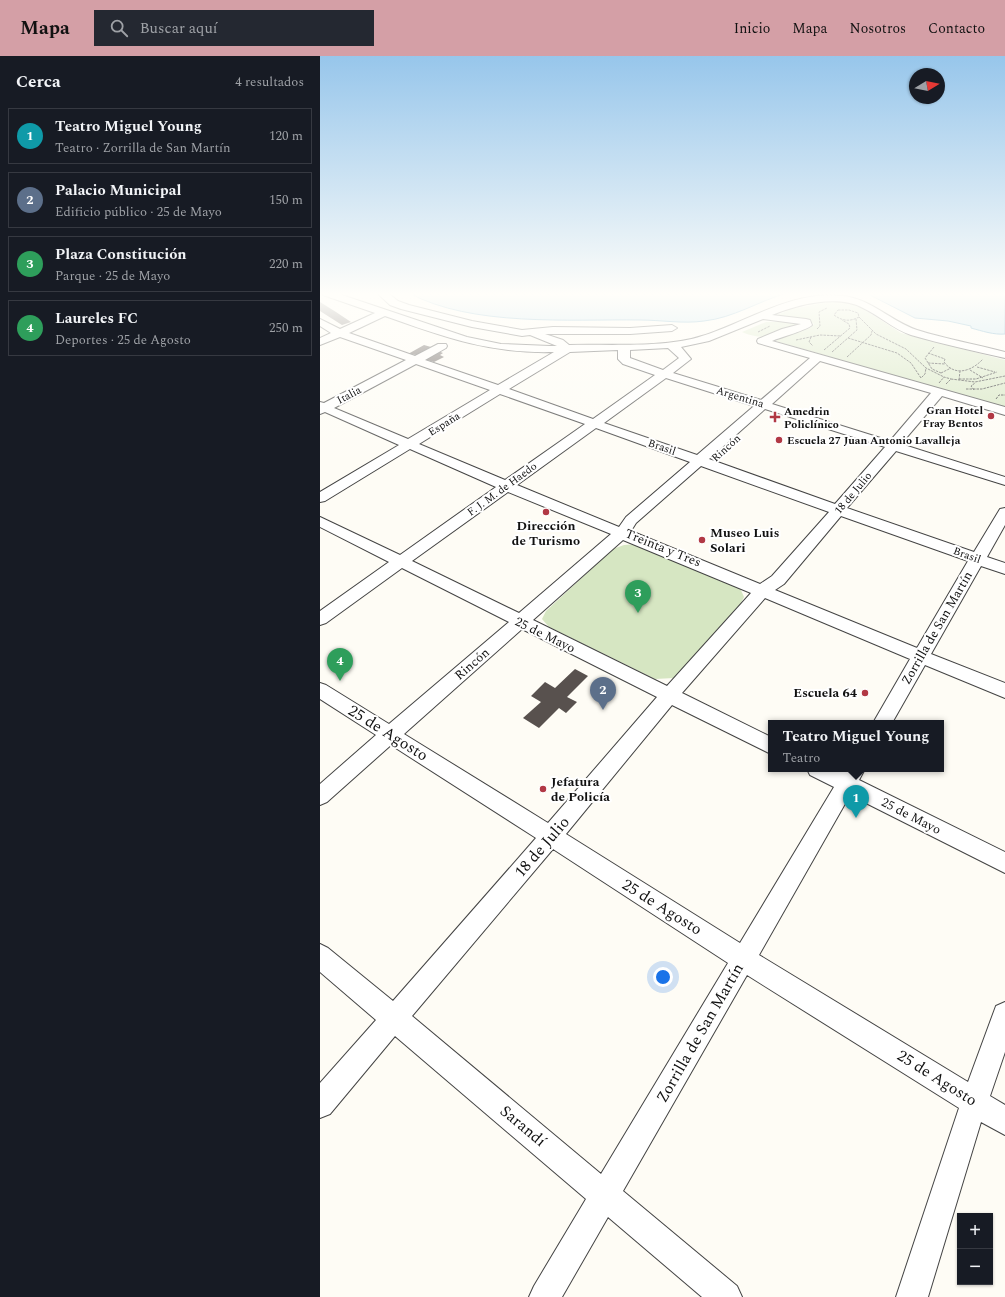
<!DOCTYPE html>
<html lang="es">
<meta charset="utf-8">
<style>
:root{--surface:#171b24;--page:#242831;--text:#f1f3f6;--muted:#9ea1a6;--line:#363941;--accent:#d49fa6}
body{margin:0;font-family:Spectral,serif;background:var(--page);color:var(--text)}
.controls{position:absolute;right:12px;bottom:12px;display:grid;overflow:hidden;border-radius:0px;box-shadow:0 1px 3px #0004}
.controls button{width:36px;height:36px;display:grid;place-items:center;padding:0;border:0;border-bottom:1px solid var(--line);background:var(--surface);color:var(--text);font:20px sans-serif}
.compass{position:absolute;left:589px;top:12px;width:36px;height:36px;border-radius:50%;background:var(--surface);box-shadow:0 1px 3px #0004;rotate:80deg}
.you{position:absolute;left:343px;top:921px;width:14px;height:14px;margin:-10px;border:3px solid #fff;border-radius:50%;background:#1a73e8;box-shadow:0 0 0 6px #1a73e833}
.badge{display:grid;place-items:center;width:26px;height:26px;border-radius:50%;background:var(--accent);color:#fff;font-size:13px;font-weight:700}
.pin{position:absolute;translate:-50% -33px;filter:drop-shadow(0 1px 2px #0008)}
.pin::after{content:'';position:absolute;top:21px;width:14px;height:12px;background:inherit;clip-path:polygon(0 0,100% 0,50% 100%)}
.popup{position:absolute;left:448px;top:664px;width:176px;height:52px;box-sizing:border-box;display:grid;place-content:center;border-radius:0px;background:var(--surface);filter:drop-shadow(0 1px 3px #0005);font-size:13px;white-space:nowrap;color:var(--muted)}
.popup b{font-size:15px;color:var(--text)}
.popup::after{content:'';position:absolute;left:50%;top:100%;margin-left:-8px;border:8px solid transparent;border-top-color:var(--surface)}
.list{margin:0;padding:0;list-style:none}
h2{display:flex;justify-content:space-between;align-items:center;height:52px;margin:0;padding:0 16px;font-size:17px}
h2 small{font-size:13px;font-weight:400;color:var(--muted)}
.list li{display:grid;grid-template-columns:26px 1fr auto;gap:12px;align-items:center;box-sizing:border-box;height:56px;margin:0 8px 8px;padding:0 8px;border:1px solid var(--line);border-radius:0px}
.list b{display:block;font-size:15px;white-space:nowrap}
.list p{margin:0;font-size:13px;white-space:nowrap;color:var(--muted)}
.list em{font-size:13px;font-style:normal;color:var(--muted)}
.icon{flex:none;width:22px;height:22px;fill:none;stroke:currentColor;stroke-width:2;stroke-linecap:round;stroke-linejoin:round}
.map{position:relative;flex:none;width:685px;height:1241px;overflow:hidden}
header{display:flex;align-items:center;gap:24px;box-sizing:border-box;height:56px;padding:0 20px;background:var(--accent);color:#111}
header strong{font-size:19px}
nav{display:flex;gap:22px;margin-inline-start:auto;font-size:14px}
.search{width:280px;height:36px;background:var(--page);display:flex;align-items:center;gap:10px;box-sizing:border-box;padding:0 14px;border-radius:0px;color:var(--muted);font-size:15px}
main{display:flex}
aside{flex:1;background:var(--surface)}
.map>svg:first-child{display:block}
.green{fill:#d6e6c2}
.water{fill:#bfe0f0;stroke:#4f98be}
.building{fill:#58514e}
.lines{fill:none;stroke-linecap:round;stroke-linejoin:round}
.minor-casing{stroke:#444;stroke-width:2}
.path{stroke:#333;stroke-width:1;stroke-dasharray:2.5 1;stroke-linecap:butt}
.minor{fill:#fff;fill-rule:evenodd}
.poi-dot{fill:#b13844;stroke:#fff;stroke-width:1.5}
.labels{text-anchor:middle;dominant-baseline:central;stroke-width:4;stroke-linejoin:round;paint-order:stroke}
.far-street-label{font-size:11px;fill:#111;stroke:#fff}
.far-poi-label{font-size:11px;font-weight:bold;fill:#111;stroke:#fff;text-anchor:start}
.poi-label{font-size:13px;font-weight:bold;fill:#111;stroke:#fff;text-anchor:start}
.street-label{font-size:13px;fill:#111;stroke:#fff}
.near-street-label{font-size:16px;fill:#111;stroke:#fff}
</style>
<header>
<strong>Mapa</strong>
<div class="search"><svg class="icon" aria-label="search" viewBox="0 0 24 24"><circle cx="10" cy="10" r="6"/><path d="M15 15l6 6"/></svg>Buscar aquí</div>
<nav><a>Inicio</a><a>Mapa</a><a>Nosotros</a><a>Contacto</a></nav>
</header>
<main>
<aside>
<h2>Cerca<small>4 resultados</small></h2>
<ul class="list">
<li><span class="badge" style="background:#0f9aa8">1</span><div><b>Teatro Miguel Young</b><p>Teatro · Zorrilla de San Martín</p></div><em>120 m</em></li>
<li><span class="badge" style="background:#5c6f8a">2</span><div><b>Palacio Municipal</b><p>Edificio público · 25 de Mayo</p></div><em>150 m</em></li>
<li><span class="badge" style="background:#2e9e5b">3</span><div><b>Plaza Constitución</b><p>Parque · 25 de Mayo</p></div><em>220 m</em></li>
<li><span class="badge" style="background:#2e9e5b">4</span><div><b>Laureles FC</b><p>Deportes · 25 de Agosto</p></div><em>250 m</em></li>
</ul>
</aside>
<div class="map">
<svg width="685" height="1241" viewBox="0 0 685 1241">
<rect width="100%" height="100%" fill="#fefcf5"/>
<path class="green" d="M508 246H528L539 250 581 277 685 304V352L456 285 470 276 490 272 494 268C484 259 470 264 457 259L472 253Z
M446 266H475L480 268 479 270C457 278 445 286 422 276Z
M317 488 420 532 424 541 420 549 363 615 354 622 335 623 229 571 222 563 226 555 293 493 304 489Z"/>
<path class="water" d="M89 237H467C439 245 413 262 384 265 363 268 341 264 320 264 249 263 152 271 89 237Z
M546 237H685V278C674 279 662 275 651 272V270L628 265 595 262Z"/>
<path class="building" d="M0 246 16 256 31 266 22 269 0 255Z
M104 289 111 291 97 299 88 298Z
M118 295 123 297 120 299 124 301 114 306 107 304 106 302Z
M255 613 268 620 247 641 257 646 246 657 239 652 219 672 203 662 221 646 211 640 225 626 235 632Z"/>
<g class="lines">
<g class="minor-casing">
<path id="minor" d="M1 237H16L147 281 181 288 230 290H237L210 279 202 280 152 271 81 253 70 249 57 237H68L78 245 89 249 152 265 202 274 233 271 310 272 352 269 357 272 352 275 310 278H225L243 284 249 289C287 288 347 292 382 280 429 265 472 234 523 240 552 243 570 265 597 274 625 283 656 288 685 296V302C654 295 622 288 591 279 573 273 560 260 543 252 517 238 477 249 452 259L486 263 490 264 492 269C488 274 461 281 452 285L685 351V359L622 340 581 388 685 421V429L576 395 527 452 654 496 680 453 685 452V469L667 501 685 507V518L661 510 611 598 685 627V642L605 609 572 667H553L590 603 445 542 362 637 451 681V698L352 649 246 778 420 887 514 731 490 719 487 713H516L522 716 524 713H545L539 724 685 796V817L530 739 439 899 648 1026 676 950 685 946V996L670 1040 685 1049V1079L661 1066 608 1241H576L639 1052 427 919 303 1135 417 1230 422 1241H382L288 1161 242 1241H209L214 1230 266 1143 75 980 10 1058 0 1062V1027L56 964 0 916V888L8 892 73 945 216 782 71 689 7 746 0 749V728L56 679 0 643V627L6 629 69 668 189 566 82 512 6 567 0 569V555L69 506 0 471V461L80 499 176 431 90 393 5 445 0 446V436L79 389 5 356 0 358V346L4 347 86 304 20 281 0 289V282L11 277 0 270V263L20 273 55 257 3 239ZM65 260C124 281 170 298 234 296L178 329 105 304 126 292 127 290 126 288H118L95 300 29 277ZM443 263 481 268 462 273 438 283 437 285 438 287 490 302 441 344 353 317 371 303 361 291 389 285ZM348 292 359 302 343 314 310 302V294ZM298 294V303L303 308 335 319 273 363 189 333 250 296ZM500 305 611 337 570 385 452 348ZM96 308 170 334 88 383 14 352ZM346 322 434 350 377 399 284 367ZM180 338 265 368 185 424 99 388ZM445 353 565 391 515 448 389 403ZM276 372 370 406 306 461 299 471 197 429ZM381 410 509 456 452 520 440 528 311 475 316 467ZM188 436 291 478 199 557 92 505ZM521 460 648 505 597 592 455 534 464 528ZM303 484 431 537 347 630 213 564ZM202 573 337 641 228 767 84 678ZM233 793 408 907 281 1118 92 960Z"/>
</g>
<path class="path" d="M518 254H529L538 257 539 261C530 266 522 265 514 259Z
M539 261 556 278 586 293 606 312 624 321
M497 273 500 270 499 256 507 252
M438 276 450 270
M491 281 489 286 493 290
M528 282 577 297 591 307 601 322 605 318 606 312
M476 284 500 279 521 280
M614 291 605 302 612 313 621 317
M504 294 530 272 529 268 522 264
M512 296 537 274 536 263
M608 297 625 303 624 306C635 321 652 315 663 303
M527 301 551 279 552 275
M608 307 625 308
M657 311 675 316
M650 314 663 322
M621 317 631 312
M639 323H656L677 316
M639 324 640 315
M619 327 624 321 631 323
M626 328 631 323 655 326 685 320
M646 333H662L685 327
M654 334 651 330 655 327
M676 343 679 339H685"/>
<use href="#minor" class="minor"/>
</g>
<linearGradient id="sky" x2="0" y2="1"><stop stop-color="#97c6eb"/><stop offset="0.58" stop-color="#fffefa"/><stop offset="1" stop-color="#fffefa" stop-opacity="0"/></linearGradient>
<rect width="685" height="411" fill="url(#sky)"/>
<g class="poi-dot">
<circle cx="671" cy="360" r="4"/>
<path d="M453 355h4v4h4v4h-4v4h-4v-4h-4v-4h4z"/>
<circle cx="459" cy="384" r="4"/>
<circle cx="226" cy="456" r="4"/>
<circle cx="382" cy="484" r="4"/>
<circle cx="545" cy="637" r="4"/>
<circle cx="223" cy="733" r="4"/>
</g>
<g class="labels">
<g class="far-street-label">
<text transform="translate(29 339) rotate(-28)">Italia</text>
<text transform="translate(420 341) rotate(17)">Argentina</text>
<text transform="translate(124 368) rotate(-32)">España</text>
<text transform="translate(342 391) rotate(19)">Brasil</text>
<text transform="translate(406 392) rotate(-42)">Rincón</text>
<text transform="translate(182 433) rotate(-36)">F. J. M. de Haedo</text>
<text transform="translate(533 437) rotate(-50)">18 de Julio</text>
<text transform="translate(647 499) rotate(20)">Brasil</text>
</g>
<g class="far-poi-label">
<text x="663" y="354" text-anchor="end">Gran Hotel<tspan x="663" dy="13">Fray Bentos</tspan></text>
<text x="464" y="355">Amedrin<tspan x="464" dy="13">Policlínico</tspan></text>
<text x="467" y="384">Escuela 27 Juan Antonio Lavalleja</text>
</g>
<g class="poi-label">
<text x="226" y="470" text-anchor="middle">Dirección<tspan x="226" dy="15">de Turismo</tspan></text>
<text x="390" y="477">Museo Luis<tspan x="390" dy="15">Solari</tspan></text>
<text x="537" y="637" text-anchor="end">Escuela 64</text>
<text x="231" y="726">Jefatura<tspan x="231" dy="15">de Policía</tspan></text>
</g>
<g class="street-label">
<text transform="translate(343 492) rotate(22)">Treinta y Tres</text>
<text transform="translate(617 572) rotate(-60)">Zorrilla de San Martín</text>
<text transform="translate(225 579) rotate(26)">25 de Mayo</text>
<text transform="translate(152 608) rotate(-41)">Rincón</text>
<text transform="translate(591 760) rotate(27)">25 de Mayo</text>
</g>
<g class="near-street-label">
<text transform="translate(68 677) rotate(32)">25 de Agosto</text>
<text transform="translate(222 791) rotate(-49)">18 de Julio</text>
<text transform="translate(342 851) rotate(32)">25 de Agosto</text>
<text transform="translate(380 977) rotate(-60)">Zorrilla de San Martín</text>
<text transform="translate(617 1022) rotate(32)">25 de Agosto</text>
<text transform="translate(203 1070) rotate(40)">Sarandí</text>
</g>
</g>
</svg>
<div class="controls">
<button>+</button>
<button>−</button>
</div>
<svg class="compass" viewBox="-18 -18 36 36"><path d="M0-13l5 13h-10z" fill="#e53935"/><path d="M0 13l5-13h-10z" fill="#9ea1a6"/></svg>
<div class="you"></div>
<div class="pin badge" style="left:536px;top:762px;background:#0f9aa8">1</div>
<div class="popup"><b>Teatro Miguel Young</b>Teatro</div>
<div class="pin badge" style="left:283px;top:654px;background:#5c6f8a">2</div>
<div class="pin badge" style="left:318px;top:557px;background:#2e9e5b">3</div>
<div class="pin badge" style="left:20px;top:625px;background:#2e9e5b">4</div>
</div>
</main>
